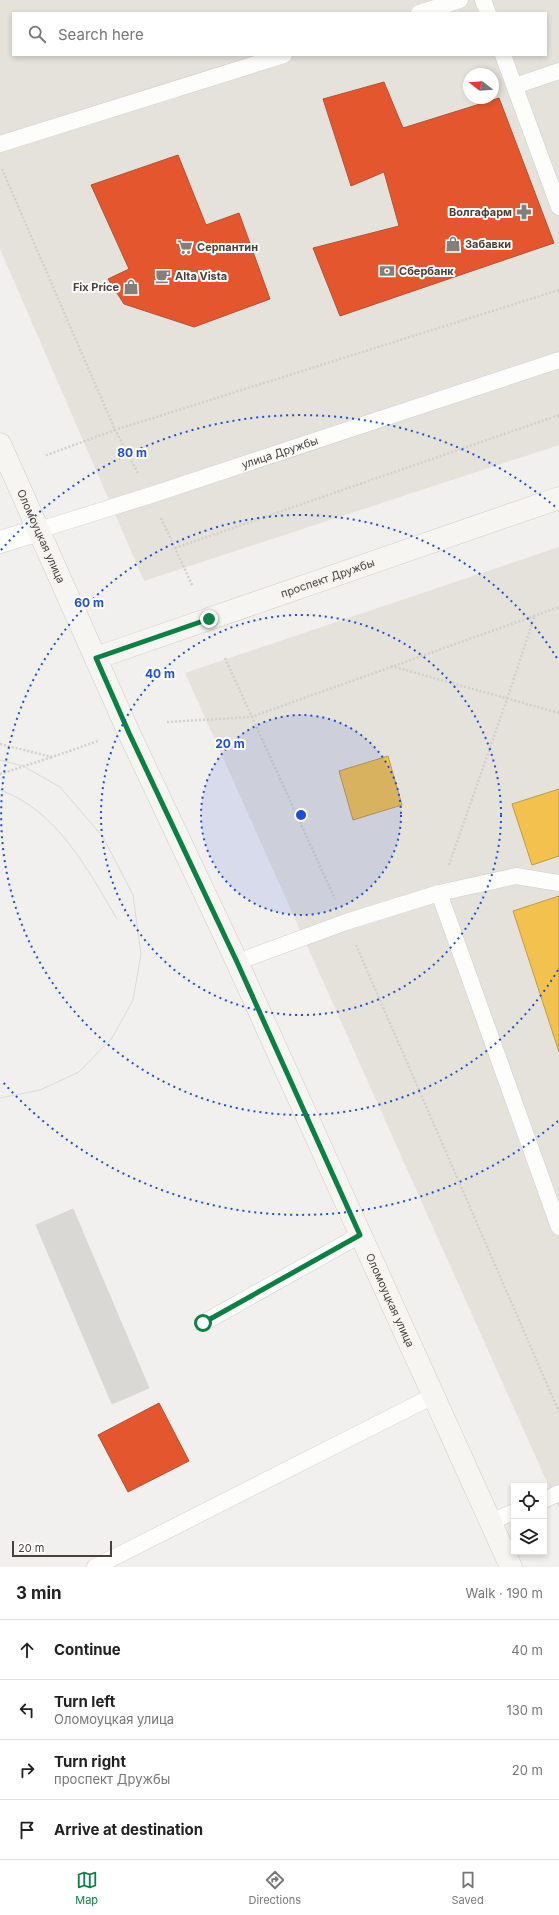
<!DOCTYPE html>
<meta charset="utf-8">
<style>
:root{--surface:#fff;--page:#f6f6f6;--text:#222;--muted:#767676;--line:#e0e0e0;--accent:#0b8043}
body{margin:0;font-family:Inter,sans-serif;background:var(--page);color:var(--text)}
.controls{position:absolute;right:12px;bottom:12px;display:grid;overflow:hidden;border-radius:0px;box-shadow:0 2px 6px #0003}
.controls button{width:36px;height:36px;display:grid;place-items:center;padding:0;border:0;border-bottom:1px solid var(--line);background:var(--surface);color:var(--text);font:20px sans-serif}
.compass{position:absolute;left:463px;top:68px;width:36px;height:36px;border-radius:50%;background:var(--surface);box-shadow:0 2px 6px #0003;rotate:287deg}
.scale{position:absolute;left:12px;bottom:10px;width:100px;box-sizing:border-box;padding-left:4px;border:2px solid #48423a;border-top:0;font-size:11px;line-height:14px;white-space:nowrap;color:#48423a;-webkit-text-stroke:3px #fff;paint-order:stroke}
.stop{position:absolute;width:12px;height:12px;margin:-9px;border:3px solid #0b8043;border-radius:50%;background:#fff}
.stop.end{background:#0b8043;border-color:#fff;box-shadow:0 1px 4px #0008}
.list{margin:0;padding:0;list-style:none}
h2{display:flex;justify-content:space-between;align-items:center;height:52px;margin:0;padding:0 16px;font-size:17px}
h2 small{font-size:13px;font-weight:400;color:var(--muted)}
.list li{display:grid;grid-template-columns:26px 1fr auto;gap:12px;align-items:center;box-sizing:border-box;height:60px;padding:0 16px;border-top:1px solid var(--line)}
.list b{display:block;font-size:15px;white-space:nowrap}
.list p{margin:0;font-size:13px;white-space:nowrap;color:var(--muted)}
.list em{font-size:13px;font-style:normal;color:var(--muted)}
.icon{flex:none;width:22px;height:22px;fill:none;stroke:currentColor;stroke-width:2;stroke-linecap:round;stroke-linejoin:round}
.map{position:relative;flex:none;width:559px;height:1567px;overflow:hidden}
.search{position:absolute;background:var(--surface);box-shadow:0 2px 6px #0003;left:12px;right:12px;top:12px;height:44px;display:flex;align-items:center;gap:10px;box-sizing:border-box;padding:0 14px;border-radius:0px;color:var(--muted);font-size:15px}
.sheet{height:292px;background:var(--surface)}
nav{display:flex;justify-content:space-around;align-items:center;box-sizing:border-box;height:56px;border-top:1px solid var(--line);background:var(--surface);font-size:11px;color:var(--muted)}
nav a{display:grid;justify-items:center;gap:2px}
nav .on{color:var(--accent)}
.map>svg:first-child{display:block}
.residential{fill:#e5e2dc;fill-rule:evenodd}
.homes{fill:#f2c14e;stroke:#bf9b48}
.shops{fill:#e4572e;stroke:#b55132}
.building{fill:#dad8d5;stroke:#dad7d4}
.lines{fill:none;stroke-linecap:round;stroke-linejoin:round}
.lane-casing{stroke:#d0cecb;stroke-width:17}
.street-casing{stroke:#d0cecb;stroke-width:23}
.secondary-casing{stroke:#d0ccc5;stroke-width:23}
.path{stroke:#d2d0cc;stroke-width:2.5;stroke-dasharray:2 2;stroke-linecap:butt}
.lane{stroke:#fdfdfc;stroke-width:16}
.street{stroke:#fdfdfc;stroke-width:22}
.secondary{stroke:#f6f5f1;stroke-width:22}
.tram{stroke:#dadada;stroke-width:1}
.route{stroke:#0b8043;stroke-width:5}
.ring{fill:none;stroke:#1d4ed8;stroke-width:2;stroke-dasharray:2 4}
.labels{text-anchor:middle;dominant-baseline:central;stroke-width:4;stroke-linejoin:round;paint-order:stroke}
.poi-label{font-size:11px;font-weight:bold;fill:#48423a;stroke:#fff;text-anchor:start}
.street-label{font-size:11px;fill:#48423a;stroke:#fff}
.centre{fill:#1d4ed8;stroke:#fff;stroke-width:2}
.ring-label{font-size:12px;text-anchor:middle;font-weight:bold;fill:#1d4ed8;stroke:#fff;stroke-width:4;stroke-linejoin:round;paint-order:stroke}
</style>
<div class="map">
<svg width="559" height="1567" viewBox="0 0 559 1567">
<rect width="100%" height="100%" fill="#f2f0ee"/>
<path class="residential" d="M0 0H559V445L144 581 0 249ZM13 13H546V55H13ZM469 74H493V98H469Z
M559 547V1509L185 673Z"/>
<path class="homes" d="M388 756 402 805 353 820 339 771Z
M559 789V856L532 865 512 804Z
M559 896V1052L513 911Z"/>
<path class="shops" d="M384 82 403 128 499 98 554 243 340 316 313 248 399 226 384 172 351 186 323 99Z
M178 155 206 225 239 213 270 299 194 327 124 304 108 279 129 269 91 185Z
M159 1403 189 1461 128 1492 98 1435Z"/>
<path class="building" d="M73 1209 149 1388 112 1404 36 1225Z"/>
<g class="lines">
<g class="lane-casing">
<g id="lane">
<path d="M483 0 488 13"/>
<path d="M419 13 460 0"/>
<path d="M503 55 559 207"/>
<path d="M515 86 559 71"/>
<path d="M0 144 284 55"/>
<path id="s1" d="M39 530 148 496 559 360"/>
<path d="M439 893 559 1227"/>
<path d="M237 962 346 922 439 893 516 876 559 883"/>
<path d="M203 1323 360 1235"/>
<path d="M544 1500 559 1493"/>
<path d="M490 1522 514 1512"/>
<path d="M95 1567 433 1396"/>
</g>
</g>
<g class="street-casing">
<path id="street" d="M0 542 39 530"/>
</g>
<g class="secondary-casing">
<g id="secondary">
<path id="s2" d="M0 444 129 733 237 962 511 1567"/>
<path id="s3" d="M96 658 559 498"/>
</g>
</g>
<path class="path" d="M2 169 115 430 44 456
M138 473 115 430 559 290
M161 518 193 587
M175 548 559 415
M225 658 335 899
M391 666 559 713
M167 722 251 717 559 607
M0 744 52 757 98 741
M0 774 52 757
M449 865 507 699 535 615
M356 945 559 1412"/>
<use href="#lane" class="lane"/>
<use href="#street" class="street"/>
<use href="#secondary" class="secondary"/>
<path class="tram" d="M0 760 23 766 60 787 103 837 133 895 141 954 133 1000 112 1038 79 1072 40 1090 0 1098
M0 790C57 810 88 870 117 919"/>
</g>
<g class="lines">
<path class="route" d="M203 1323 360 1235 237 962 129 733 96 658 209 619"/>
</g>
<circle cx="301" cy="815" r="100" fill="#1d4ed8" fill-opacity=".12"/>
<g class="ring">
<circle cx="301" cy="815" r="100"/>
<circle cx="301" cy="815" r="200"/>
<path d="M558 970A300 300 0 1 1 558 660"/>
<path d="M558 1121A400 400 0 0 1 1 1080M1 550A400 400 0 0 1 558 509"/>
</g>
<defs>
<g id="pharmacy-bare" transform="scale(1.2)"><path d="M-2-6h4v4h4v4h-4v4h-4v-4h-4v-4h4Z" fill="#847f79" stroke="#fff" stroke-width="2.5" paint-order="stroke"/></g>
<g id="shop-bare" transform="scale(1.2)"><path d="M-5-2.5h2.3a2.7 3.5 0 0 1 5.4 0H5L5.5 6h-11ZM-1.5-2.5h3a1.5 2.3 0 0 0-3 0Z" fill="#847f79" stroke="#fff" stroke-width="2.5" paint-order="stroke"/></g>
<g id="supermarket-bare" transform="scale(1.2)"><path d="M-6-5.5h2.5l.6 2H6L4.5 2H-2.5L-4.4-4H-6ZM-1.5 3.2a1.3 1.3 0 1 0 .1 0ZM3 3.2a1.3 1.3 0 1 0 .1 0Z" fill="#847f79" stroke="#fff" stroke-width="2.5" paint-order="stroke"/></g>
<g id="bank-bare" transform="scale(1.2)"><path d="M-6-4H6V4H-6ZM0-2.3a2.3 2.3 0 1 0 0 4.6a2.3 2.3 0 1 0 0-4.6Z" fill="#847f79" stroke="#fff" stroke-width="2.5" paint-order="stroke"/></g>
<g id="cafe-bare" transform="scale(1.2)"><path d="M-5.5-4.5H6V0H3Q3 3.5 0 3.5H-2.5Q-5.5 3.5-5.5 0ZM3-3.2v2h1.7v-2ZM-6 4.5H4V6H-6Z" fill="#847f79" stroke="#fff" stroke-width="2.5" paint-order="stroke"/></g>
</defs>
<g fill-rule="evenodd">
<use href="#pharmacy-bare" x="524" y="212"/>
<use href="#shop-bare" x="453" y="244"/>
<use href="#supermarket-bare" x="185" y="247"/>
<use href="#bank-bare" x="387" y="271"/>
<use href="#cafe-bare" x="163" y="276"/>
<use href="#shop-bare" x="131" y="287"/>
</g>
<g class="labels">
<g class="poi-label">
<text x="512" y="212" text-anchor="end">Волгафарм</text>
<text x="465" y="244">Забавки</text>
<text x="197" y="247">Серпантин</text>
<text x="399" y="271">Сбербанк</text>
<text x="175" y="276">Alta Vista</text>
<text x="119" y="287" text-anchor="end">Fix Price</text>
</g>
<g class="street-label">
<text stroke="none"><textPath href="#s1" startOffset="253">улица Дружбы</textPath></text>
<text stroke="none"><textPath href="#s2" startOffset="101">Оломоуцкая улица</textPath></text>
<text stroke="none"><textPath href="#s3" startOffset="245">проспект Дружбы</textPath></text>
<text stroke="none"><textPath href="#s2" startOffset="941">Оломоуцкая улица</textPath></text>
</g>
</g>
<circle cx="301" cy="815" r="6" class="centre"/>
<g class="ring-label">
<text x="132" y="457">80 m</text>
<text x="89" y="607">60 m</text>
<text x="160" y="678">40 m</text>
<text x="230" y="748">20 m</text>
</g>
</svg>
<div class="controls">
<button><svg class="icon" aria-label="locate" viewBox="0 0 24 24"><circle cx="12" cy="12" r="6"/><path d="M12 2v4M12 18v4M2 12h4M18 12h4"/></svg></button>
<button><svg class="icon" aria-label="layers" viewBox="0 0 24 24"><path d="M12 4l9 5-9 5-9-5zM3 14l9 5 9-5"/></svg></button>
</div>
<svg class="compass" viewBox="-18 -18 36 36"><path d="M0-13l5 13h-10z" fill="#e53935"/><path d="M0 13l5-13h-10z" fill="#767676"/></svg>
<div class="scale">20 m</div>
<div class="stop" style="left:203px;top:1323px"></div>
<div class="stop end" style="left:209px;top:619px"></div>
<div class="search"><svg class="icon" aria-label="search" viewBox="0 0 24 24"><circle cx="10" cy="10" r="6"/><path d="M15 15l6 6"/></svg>Search here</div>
</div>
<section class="sheet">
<h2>3 min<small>Walk · 190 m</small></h2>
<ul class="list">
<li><svg class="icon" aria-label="ahead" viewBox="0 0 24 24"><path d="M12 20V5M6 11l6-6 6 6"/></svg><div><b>Continue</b></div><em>40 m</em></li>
<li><svg class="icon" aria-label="left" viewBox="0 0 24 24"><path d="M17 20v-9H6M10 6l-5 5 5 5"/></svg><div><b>Turn left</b><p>Оломоуцкая улица</p></div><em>130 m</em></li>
<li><svg class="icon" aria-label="right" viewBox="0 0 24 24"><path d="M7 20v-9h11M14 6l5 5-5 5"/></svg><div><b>Turn right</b><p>проспект Дружбы</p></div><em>20 m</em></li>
<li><svg class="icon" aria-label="arrive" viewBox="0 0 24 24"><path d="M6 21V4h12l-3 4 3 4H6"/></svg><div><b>Arrive at destination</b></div></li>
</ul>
</section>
<nav>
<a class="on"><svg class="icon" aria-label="map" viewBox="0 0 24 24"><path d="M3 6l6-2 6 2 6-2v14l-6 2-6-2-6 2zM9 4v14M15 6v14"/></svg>Map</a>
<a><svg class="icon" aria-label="directions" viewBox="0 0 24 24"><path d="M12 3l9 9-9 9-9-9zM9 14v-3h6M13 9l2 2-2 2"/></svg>Directions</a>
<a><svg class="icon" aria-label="saved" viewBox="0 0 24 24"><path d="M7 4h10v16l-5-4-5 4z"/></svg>Saved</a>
</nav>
